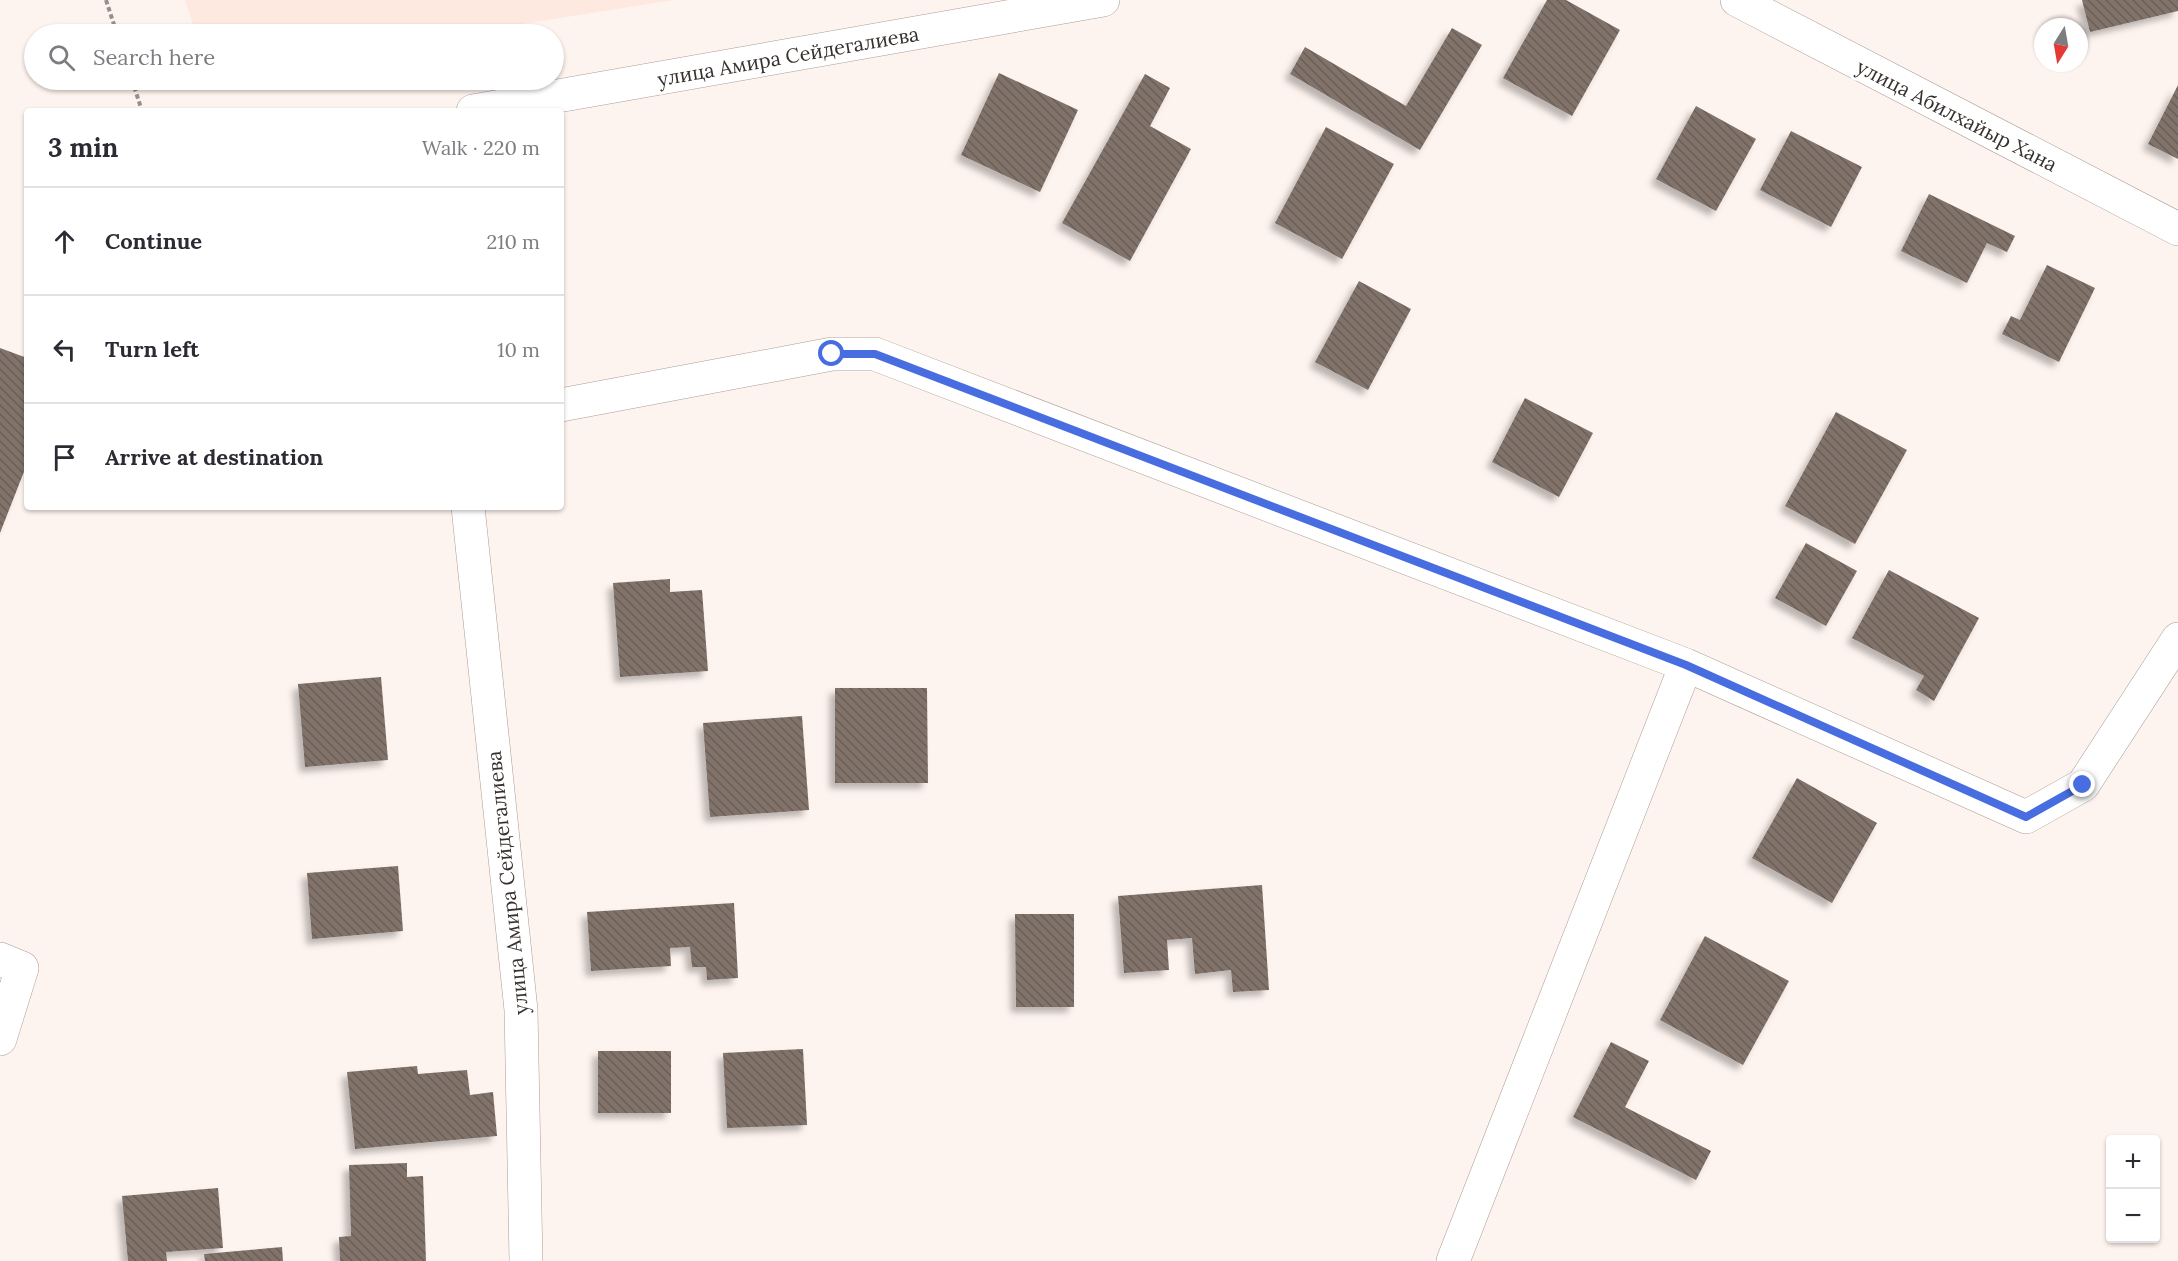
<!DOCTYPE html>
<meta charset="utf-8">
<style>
:root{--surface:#fff;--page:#f2f2f3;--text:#2b2b33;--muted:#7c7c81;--line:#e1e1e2}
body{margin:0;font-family:Lora,serif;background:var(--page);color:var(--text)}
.controls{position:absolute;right:18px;bottom:18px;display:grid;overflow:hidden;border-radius:6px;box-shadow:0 2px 4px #0004}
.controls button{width:54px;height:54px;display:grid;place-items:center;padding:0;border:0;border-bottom:2px solid var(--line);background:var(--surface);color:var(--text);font:30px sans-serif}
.compass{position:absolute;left:2034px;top:18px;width:54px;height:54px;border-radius:50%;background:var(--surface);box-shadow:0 2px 4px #0004;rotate:191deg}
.stop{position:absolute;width:18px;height:18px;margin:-14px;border:4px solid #486de0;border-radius:50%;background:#fff}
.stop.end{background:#486de0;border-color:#fff;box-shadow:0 2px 6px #0008}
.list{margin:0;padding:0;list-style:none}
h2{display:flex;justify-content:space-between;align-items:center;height:78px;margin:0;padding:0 24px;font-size:26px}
h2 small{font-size:20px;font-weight:400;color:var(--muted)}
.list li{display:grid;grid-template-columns:39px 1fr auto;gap:18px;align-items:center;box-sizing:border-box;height:108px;padding:0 24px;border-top:2px solid var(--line)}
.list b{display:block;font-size:22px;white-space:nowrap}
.list em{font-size:20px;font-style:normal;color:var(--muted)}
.icon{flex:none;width:33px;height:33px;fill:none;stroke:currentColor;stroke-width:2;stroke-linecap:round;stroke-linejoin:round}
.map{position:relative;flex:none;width:2178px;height:1261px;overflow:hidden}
.search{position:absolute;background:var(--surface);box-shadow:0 2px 4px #0004;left:24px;top:24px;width:540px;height:66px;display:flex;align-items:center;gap:15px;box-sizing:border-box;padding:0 21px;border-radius:33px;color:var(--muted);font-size:22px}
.panel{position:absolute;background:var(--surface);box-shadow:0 2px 4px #0004;left:24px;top:108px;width:540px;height:402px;border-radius:6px}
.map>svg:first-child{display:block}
.built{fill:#fde9df}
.building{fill:url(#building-back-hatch);filter:url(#shadow)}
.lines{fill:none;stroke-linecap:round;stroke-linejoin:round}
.minor-casing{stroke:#ac9c94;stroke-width:34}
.path{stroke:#978f8b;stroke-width:4;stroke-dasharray:4.5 3;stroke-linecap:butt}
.minor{stroke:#fff;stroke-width:33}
.route{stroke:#486de0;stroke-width:8}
.labels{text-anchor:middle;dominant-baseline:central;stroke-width:6;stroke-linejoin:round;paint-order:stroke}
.street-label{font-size:20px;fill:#37312e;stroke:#fff}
</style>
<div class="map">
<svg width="2178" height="1261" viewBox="0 0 2178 1261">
<defs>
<pattern id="building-back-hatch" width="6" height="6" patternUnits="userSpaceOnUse" patternTransform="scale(1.5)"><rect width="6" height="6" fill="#81726b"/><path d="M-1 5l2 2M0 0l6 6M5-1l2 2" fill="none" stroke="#6a5e58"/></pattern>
<filter id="shadow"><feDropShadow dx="-5.5" dy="5.5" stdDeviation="3" flood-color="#0004"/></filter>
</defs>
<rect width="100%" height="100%" fill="#fef4ef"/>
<path class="built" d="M185 0H674L459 34H196Z"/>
<path class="building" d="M1547 0H1566L1620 30 1572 116 1503 78Z
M2082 0H2178V11L2090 32Z
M1452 28 1482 45 1420 150 1290 74 1305 47 1406 106Z
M999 73 1078 110 1040 192 961 155Z
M1145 74 1170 88 1150 126 1191 149 1130 261 1062 223Z
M2178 85V159L2148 144Z
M1696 106 1756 139 1716 211 1656 179Z
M1326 127 1394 164 1342 259 1275 223Z
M1791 131 1862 167 1831 227 1760 190Z
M1929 194 2015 236 2007 252 1987 243 1967 283 1901 251Z
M2047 265 2095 288 2059 362 2002 334 2011 316 2020 320Z
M1359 281 1411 309 1368 390 1315 362Z
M0 348 27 358V464L0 533Z
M1525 398 1593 433 1559 497 1492 462Z
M1836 412 1907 450 1855 544 1785 506Z
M1806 543 1857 571 1826 626 1775 598Z
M1889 570 1979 618 1934 701 1916 690 1924 676 1852 638Z
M670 579V592L702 590 708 671 620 677 613 583Z
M381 677 388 760 305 767 298 684Z
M835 688H927L928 783H835Z
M802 716 809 810 710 817 703 723Z
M1797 778 1877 823 1832 903 1752 858Z
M398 866 403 931 312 939 307 873Z
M1262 885 1269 990 1233 992 1231 970 1195 974 1192 938 1167 940 1169 970 1124 973 1118 896Z
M734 903 738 978 707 980 706 967H692L690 947 670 948 671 966 591 971 587 912Z
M1015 914H1074V1007H1016Z
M1705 936 1789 981 1743 1065 1660 1020Z
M1611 1042 1649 1061 1625 1107 1711 1151 1696 1180 1573 1117Z
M803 1049 807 1125 727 1128 723 1053Z
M598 1051H671V1113H598Z
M417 1066 418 1074 467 1070 470 1095 493 1092 497 1136 355 1149 347 1072Z
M407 1163V1177L423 1176 426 1261H340L339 1237 351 1236 349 1165Z
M218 1188 223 1248 166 1252 167 1261H128L122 1196Z
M282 1247 283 1261H205L204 1254Z"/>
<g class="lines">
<g class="minor-casing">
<path id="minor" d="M1737 0 2178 229
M473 111 1103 0
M561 405 832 354H875L1686 665 2026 817 2083 785 2178 639
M468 507 521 1010 526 1261
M0 959 22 968 0 1039
M1453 1261 1686 665"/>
</g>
<path class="path" d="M106 0 117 34
M132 80 142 111"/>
<use href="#minor" class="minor"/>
</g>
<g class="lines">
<path class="route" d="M832 354H875L1686 665 2026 817 2083 785"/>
</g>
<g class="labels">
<g class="street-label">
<text transform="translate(788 56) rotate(-10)">улица Амира Сейдегалиева</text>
<text transform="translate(1957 115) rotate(27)">улица Абилхайыр Хана</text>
<text transform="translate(507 883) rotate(-96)">улица Амира Сейдегалиева</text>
</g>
</g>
</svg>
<div class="controls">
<button>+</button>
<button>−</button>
</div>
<svg class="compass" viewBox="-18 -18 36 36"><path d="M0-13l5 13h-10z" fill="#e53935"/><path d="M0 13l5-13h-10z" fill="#7c7c81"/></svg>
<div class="stop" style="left:832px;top:354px"></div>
<div class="stop end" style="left:2083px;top:785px"></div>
<div class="search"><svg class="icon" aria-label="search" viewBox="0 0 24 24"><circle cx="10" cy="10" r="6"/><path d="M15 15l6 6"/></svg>Search here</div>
<section class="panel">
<h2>3 min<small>Walk · 220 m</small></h2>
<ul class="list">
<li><svg class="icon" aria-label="ahead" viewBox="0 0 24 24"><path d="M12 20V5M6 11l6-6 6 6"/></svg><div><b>Continue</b></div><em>210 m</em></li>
<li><svg class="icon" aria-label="left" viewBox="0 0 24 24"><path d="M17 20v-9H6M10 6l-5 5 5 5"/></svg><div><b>Turn left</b></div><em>10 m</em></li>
<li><svg class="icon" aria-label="arrive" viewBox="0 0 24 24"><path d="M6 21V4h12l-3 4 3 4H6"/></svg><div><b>Arrive at destination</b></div></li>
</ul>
</section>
</div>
